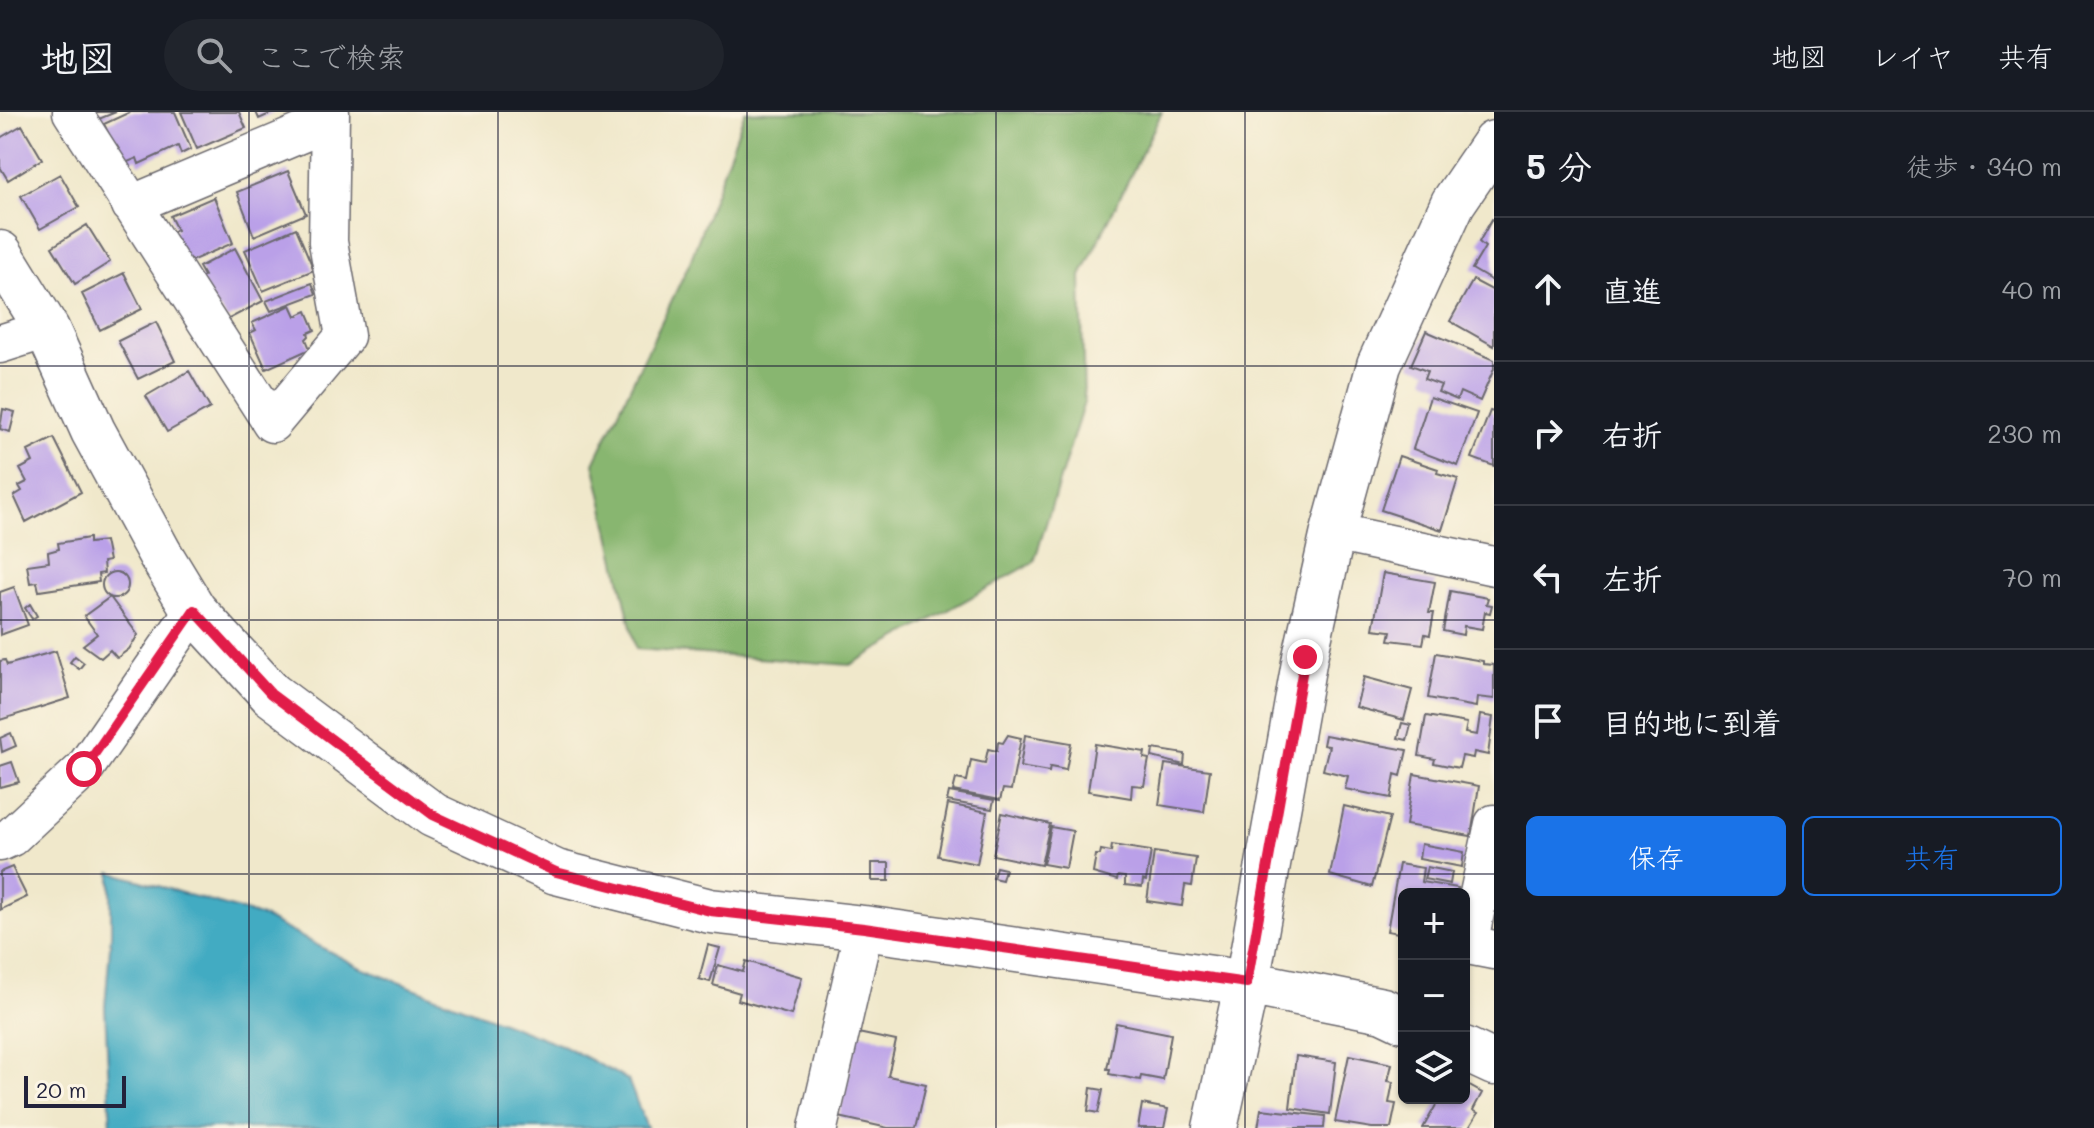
<!DOCTYPE html>
<html lang="ja">
<meta charset="utf-8">
<style>
:root{--surface:#171b24;--page:#20242c;--text:#f1f3f6;--muted:#9ea1a6;--line:#363941;--accent:#1a73e8}
body{margin:0;font-family:Mali,"Klee One",sans-serif;background:var(--page);color:var(--text)}
.controls{position:absolute;right:24px;bottom:24px;display:grid;overflow:hidden;border-radius:12px;box-shadow:0 2px 6px #0004}
.controls button{width:72px;height:72px;display:grid;place-items:center;padding:0;border:0;border-bottom:2px solid var(--line);background:var(--surface);color:var(--text);font:40px sans-serif}
.scale{position:absolute;left:24px;bottom:20px;width:102px;box-sizing:border-box;padding-left:8px;border:4px solid #22223b;border-top:0;font-size:22px;line-height:28px;white-space:nowrap;color:#22223b;-webkit-text-stroke:6px #fcf5e5;paint-order:stroke}
.stop{position:absolute;width:24px;height:24px;margin:-18px;border:6px solid #e11d48;border-radius:50%;background:#fff}
.stop.end{background:#e11d48;border-color:#fff;box-shadow:0 2px 8px #0008}
.list{margin:0;padding:0;list-style:none}
h2{display:flex;justify-content:space-between;align-items:center;height:104px;margin:0;padding:0 32px;font-size:34px}
h2 small{font-size:26px;font-weight:400;color:var(--muted)}
.list li{display:grid;grid-template-columns:52px 1fr auto;gap:24px;align-items:center;box-sizing:border-box;height:144px;padding:0 32px;border-top:2px solid var(--line)}
.list b{display:block;font-size:30px;white-space:nowrap}
.list em{font-size:26px;font-style:normal;color:var(--muted)}
.actions{display:flex;gap:16px;padding:24px 32px}
.actions a{flex:1;padding:18px 0;border:2px solid var(--accent);border-radius:12px;text-align:center;font-size:28px;color:var(--accent)}
.actions .main{background:var(--accent);color:#fff}
.icon{flex:none;width:44px;height:44px;fill:none;stroke:currentColor;stroke-width:2;stroke-linecap:round;stroke-linejoin:round}
.map{position:relative;flex:none;width:1494px;height:1016px;overflow:hidden}
header{display:flex;align-items:center;gap:48px;box-sizing:border-box;height:112px;padding:0 40px;background:var(--surface);border-bottom:2px solid var(--line)}
header strong{font-size:38px}
nav{display:flex;gap:44px;margin-inline-start:auto;font-size:28px}
.search{width:560px;height:72px;background:var(--page);display:flex;align-items:center;gap:20px;box-sizing:border-box;padding:0 28px;border-radius:44px;color:var(--muted);font-size:30px}
main{display:flex}
aside{flex:1;background:var(--surface)}
.map>svg:first-child{display:block}
.forest{fill:#88b66f;stroke:#556c55;stroke-width:2}
.water{fill:#43abc2;stroke:#32667e;stroke-width:2}
.building{fill:#baa0e8}
.lines{fill:none;stroke-linecap:round;stroke-linejoin:round}
.street-casing{stroke:#6a676d;stroke-width:41}
.secondary-casing{stroke:#6a676d;stroke-width:47}
.street{stroke:#fff;stroke-width:38}
.secondary{stroke:#fff;stroke-width:44}
.route{stroke:#e11d48;stroke-width:10}
.grid{fill:none;stroke:#22223b;stroke-width:2;stroke-opacity:0.55}
</style>
<header>
<strong>地図</strong>
<div class="search"><svg class="icon" aria-label="search" viewBox="0 0 24 24"><circle cx="10" cy="10" r="6"/><path d="M15 15l6 6"/></svg>ここで検索</div>
<nav><a>地図</a><a>レイヤ</a><a>共有</a></nav>
</header>
<main>
<div class="map">
<svg width="1494" height="1016" viewBox="0 0 1494 1016">
<rect width="100%" height="100%" fill="#fcf5e5"/>
<filter id="ink" filterUnits="userSpaceOnUse"><feTurbulence type="fractalNoise" baseFrequency=".0125" numOctaves="2"/><feDisplacementMap in="SourceGraphic" scale="16" xChannelSelector="R" yChannelSelector="G"/><feConvolveMatrix kernelMatrix="1 2 1 2 8 2 1 2 1" color-interpolation-filters="sRGB"/></filter>
<filter id="wash" filterUnits="userSpaceOnUse"><feTurbulence type="fractalNoise" baseFrequency=".006" numOctaves="4" result="noise"/><feDisplacementMap in="SourceGraphic" scale="32" xChannelSelector="R" yChannelSelector="G"/><feGaussianBlur stdDeviation="1.8" result="paint"/><feColorMatrix in="noise" values="0 0 0 0 0 0 0 0 0 0 0 0 0 0 0 0 0 1.4 0 .05"/><feComposite in="paint" operator="in"/></filter>
<g filter="url(#wash)">
<rect width="100%" height="100%" fill="#f0e8cb"/>
<path class="forest" d="M745 0H1162L1081 164 1084 290 1034 450 850 553 636 537 594 351 690 150Z"/>
<path class="water" d="M111 760 263 805 359 855 564 934 628 968 647 1016H111L105 895 111 823Z"/>
<g id="blocks">
<path class="building" d="M85 0H116L89 11Z
M130 0H175L191 37 181 42 178 34 139 52 137 46 123 52 104 12Z
M181 0H239L246 16 197 37Z
M256 0H274L259 7Z
M22 13 42 47 8 68 0 55V26Z
M288 59 306 102 254 124 237 80Z
M60 62 79 95 40 117 21 84Z
M214 85 233 131 184 152 170 120 177 118 170 104Z
M1492 107 1494 108V170L1472 157 1485 135 1479 130Z
M87 113 110 150 75 172 52 135Z
M296 116 314 158 263 179 245 138Z
M235 136 263 189 227 208 221 197 216 199 199 167 204 164 199 155Z
M124 161 142 197 100 218 82 182Z
M1473 168 1494 179V234L1450 209Z
M312 171 316 182 271 199 266 189Z
M291 193 296 204 307 199 315 218 308 221 309 224 306 227 310 237 266 257 250 221 256 218 252 211Z
M156 210 175 249 138 267 118 229Z
M1426 219 1494 248V257L1480 289 1460 280 1457 288 1438 280 1441 273 1424 267 1427 259 1411 253Z
M189 259 210 296 167 320 146 284Z
M1430 285 1477 301 1458 354 1413 337Z
M3 297 15 300 10 320 0 317Z
M1490 299 1494 300V354L1472 346Z
M54 326 81 380 26 410 14 384 22 379 19 374 27 370 20 357 33 350 28 339Z
M1399 344 1438 357 1437 361 1458 367 1442 418 1381 398Z
M89 426V431L105 429 109 449 103 450 104 461 98 462 99 470 39 479 37 470 30 471 27 453 49 450 48 440 59 437 58 431Z
M102 473a13 13 0 1 1 26 0a13 13 0 1 1-26 0Z
M1383 461 1435 470 1429 501H1434L1430 523 1425 522 1423 532 1389 528 1391 519 1373 517Z
M14 475 28 513 0 523V480Z
M1450 479 1488 486 1486 492 1492 493 1490 501 1485 500 1482 517 1464 514 1463 523 1443 519Z
M110 485 138 523 129 537 117 546 110 538 101 546 83 533 97 522 84 504Z
M30 492 37 504 32 507 25 496Z
M56 539 70 586 0 608V549L5 548 7 553Z
M1436 541 1483 549V552L1494 553V587L1477 585 1476 595 1428 586Z
M75 544 84 551 79 557 70 550Z
M1364 565 1412 578 1404 608 1356 595Z
M1480 603 1493 605 1488 643 1474 640 1473 646 1462 644 1459 656 1434 651 1435 647 1419 644 1426 604 1467 611 1465 621 1477 623Z
M1402 611 1411 613 1407 628 1398 626Z
M11 621 16 634 2 640 0 626Z
M1008 623 1021 626 1011 678 1003 677 1000 688 953 679 956 667 967 669 971 648 985 651 988 637 997 639 998 630 1003 631Z
M1025 623 1071 631 1066 658 1050 655 1049 660 1020 655Z
M1325 623 1407 638 1401 664 1395 662 1391 686 1345 677 1348 664 1323 658 1329 634 1323 633Z
M1095 632 1145 640 1144 646 1149 647 1144 674 1132 673 1131 686 1088 679Z
M1153 637 1185 642 1184 653 1152 645Z
M12 650 19 670 0 675V654Z
M1165 652 1210 658 1204 700 1159 693Z
M1414 662 1479 674 1471 724 1406 713Z
M949 680 994 688 992 697 947 689Z
M948 692 987 700 977 752 938 744Z
M1344 694 1390 705 1372 775 1330 763Z
M1002 701 1050 712 1041 753 993 743Z
M1051 715 1073 719 1066 756 1043 752Z
M1421 732 1464 740 1462 755 1419 747Z
M1112 733 1151 739 1146 769 1143 768 1142 775 1125 773V765L1118 764 1117 768 1093 761 1096 743H1100L1101 738 1111 740Z
M1154 740 1196 746 1192 774 1185 773 1182 794 1147 789Z
M872 751H889V769H872Z
M1399 752 1423 756 1421 770 1458 776 1457 782H1404V822L1387 819Z
M12 755 27 785 0 798V760Z
M996 755 1005 757 1002 768 993 766Z
M1427 755 1452 760 1450 772 1424 767Z
M708 833 720 836 710 870 699 867Z
M746 849 802 865 791 903 738 888 740 881 713 873 718 853 743 860Z
M1116 911 1171 922 1163 968 1141 964 1140 968 1109 962 1110 957H1107Z
M858 921 896 929 888 964 926 972 916 1016H888L839 1005Z
M1349 943 1392 952 1388 969 1393 970 1389 991 1396 992 1391 1016H1372L1335 1010Z
M1296 944 1336 950 1330 1002 1290 996Z
M1464 971 1482 981 1473 998 1478 1001 1469 1016H1423L1440 986H1464Z
M1091 976 1103 978 1098 1001 1088 999Z
M1142 992 1168 997 1164 1016H1138Z
M1261 997 1325 1004 1324 1016H1258Z"/>
</g>
</g>
<g filter="url(#ink)">
<use href="#blocks" fill-opacity="0" stroke="#6a676d" stroke-width="2"/>
<g class="lines">
<g class="street-casing">
<path id="street" d="M72 0 272 311 345 224 328 130 330 0
M131 93 330 9
M0 232 47 217
M1333 420 1494 454
M1494 712 1468 833 1494 838
M0 730 11 725 84 657 194 498
M818 1016 864 816"/>
</g>
<g class="secondary-casing">
<path id="secondary" d="M0 141 47 217 93 319 160 442 194 498 271 582 433 703 556 760 710 799 864 816 1247 871 1383 898 1404 908
M1464 937 1494 951
M1215 1016 1247 871 1305 545 1333 420 1379 253 1453 91 1494 31"/>
</g>
<use href="#street" class="street"/>
<use href="#secondary" class="secondary"/>
</g>
</g>
<g class="lines" filter="url(#ink)">
<path class="route" d="M84 657 194 498 271 582 433 703 556 760 710 799 864 816 1247 871 1305 545"/>
</g>
<path class="grid" d="M249 0V1016M498 0V1016M747 0V1016M996 0V1016M1245 0V1016M0 254H1494M0 508H1494M0 762H1494"/>
</svg>
<div class="controls">
<button>+</button>
<button>−</button>
<button><svg class="icon" aria-label="layers" viewBox="0 0 24 24"><path d="M12 4l9 5-9 5-9-5zM3 14l9 5 9-5"/></svg></button>
</div>
<div class="scale">20 m</div>
<div class="stop" style="left:84px;top:657px"></div>
<div class="stop end" style="left:1305px;top:545px"></div>
</div>
<aside>
<h2>5 分<small>徒歩 · 340 m</small></h2>
<ul class="list">
<li><svg class="icon" aria-label="ahead" viewBox="0 0 24 24"><path d="M12 20V5M6 11l6-6 6 6"/></svg><div><b>直進</b></div><em>40 m</em></li>
<li><svg class="icon" aria-label="right" viewBox="0 0 24 24"><path d="M7 20v-9h11M14 6l5 5-5 5"/></svg><div><b>右折</b></div><em>230 m</em></li>
<li><svg class="icon" aria-label="left" viewBox="0 0 24 24"><path d="M17 20v-9H6M10 6l-5 5 5 5"/></svg><div><b>左折</b></div><em>70 m</em></li>
<li><svg class="icon" aria-label="arrive" viewBox="0 0 24 24"><path d="M6 21V4h12l-3 4 3 4H6"/></svg><div><b>目的地に到着</b></div></li>
</ul>
<div class="actions"><a class="main">保存</a><a>共有</a></div>
</aside>
</main>
